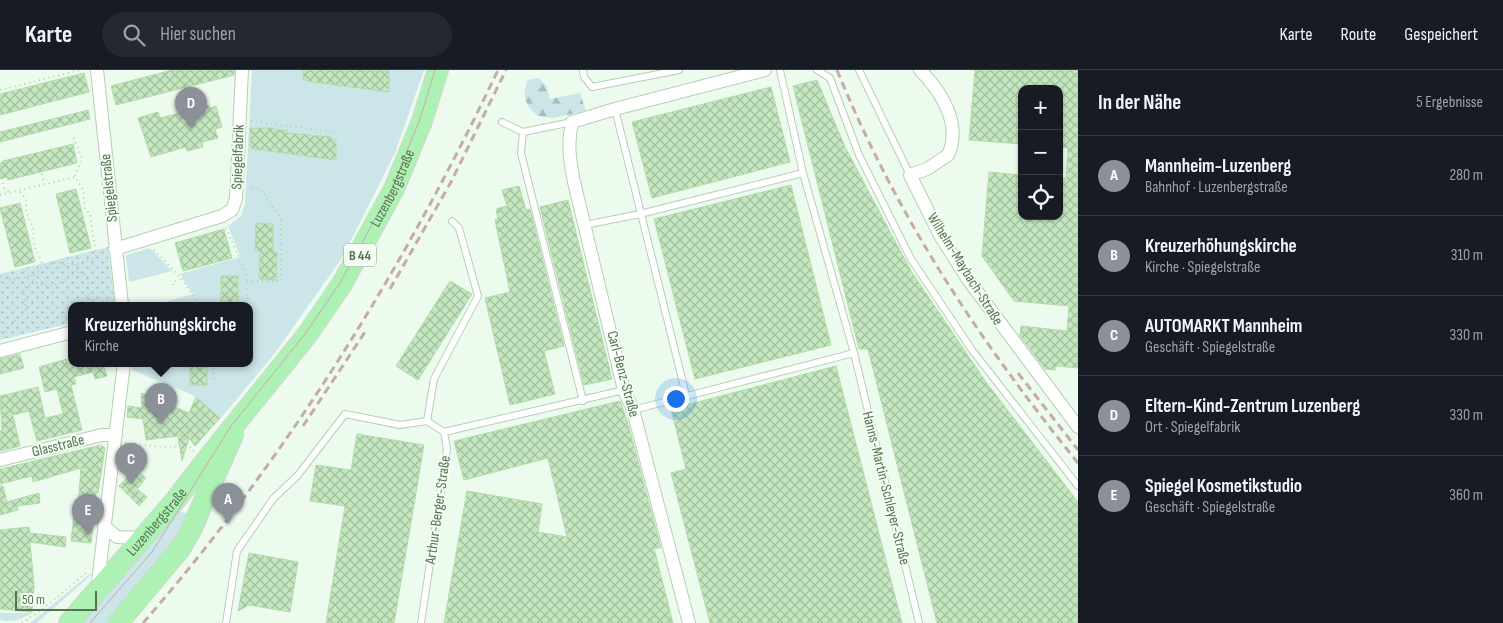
<!DOCTYPE html>
<html lang="de">
<meta charset="utf-8">
<style>
:root{--surface:#171b24;--page:#242831;--text:#f1f3f6;--muted:#9ea1a6;--line:#363941;--accent:#8c9099}
body{margin:0;font-family:"Sofia Sans Condensed",sans-serif;background:var(--page);color:var(--text)}
.controls{position:absolute;right:15px;top:15px;display:grid;overflow:hidden;border-radius:10px;box-shadow:0 1px 4px #0004}
.controls button{width:45px;height:45px;display:grid;place-items:center;padding:0;border:0;border-bottom:1px solid var(--line);background:var(--surface);color:var(--text);font:25px sans-serif}
.scale{position:absolute;left:15px;bottom:12px;width:82px;box-sizing:border-box;padding-left:5px;border:2px solid #567451;border-top:0;font-size:14px;line-height:18px;white-space:nowrap;color:#567451;-webkit-text-stroke:4px #f3fdf4;paint-order:stroke}
.you{position:absolute;left:675px;top:328px;width:18px;height:18px;margin:-12px;border:4px solid #fff;border-radius:50%;background:#1a73e8;box-shadow:0 0 0 8px #1a73e833}
.badge{display:grid;place-items:center;width:32px;height:32px;border-radius:50%;background:var(--accent);color:#fff;font-size:16px;font-weight:700}
.pin{position:absolute;translate:-50% -41px;filter:drop-shadow(0 1px 2px #0008)}
.pin::after{content:'';position:absolute;top:26px;width:18px;height:15px;background:inherit;clip-path:polygon(0 0,100% 0,50% 100%)}
.popup{position:absolute;left:68px;top:232px;width:185px;height:65px;box-sizing:border-box;display:grid;place-content:center;border-radius:10px;background:var(--surface);filter:drop-shadow(0 1px 4px #0005);font-size:16px;white-space:nowrap;color:var(--muted)}
.popup b{font-size:19px;color:var(--text)}
.popup::after{content:'';position:absolute;left:50%;top:100%;margin-left:-10px;border:10px solid transparent;border-top-color:var(--surface)}
.list{margin:0;padding:0;list-style:none}
h2{display:flex;justify-content:space-between;align-items:center;height:65px;margin:0;padding:0 20px;font-size:21px}
h2 small{font-size:16px;font-weight:400;color:var(--muted)}
.list li{display:grid;grid-template-columns:32px 1fr auto;gap:15px;align-items:center;box-sizing:border-box;height:80px;padding:0 20px;border-top:1px solid var(--line)}
.list b{display:block;font-size:19px;white-space:nowrap}
.list p{margin:0;font-size:16px;white-space:nowrap;color:var(--muted)}
.list em{font-size:16px;font-style:normal;color:var(--muted)}
.icon{flex:none;width:28px;height:28px;fill:none;stroke:currentColor;stroke-width:2;stroke-linecap:round;stroke-linejoin:round}
.map{position:relative;flex:none;width:1078px;height:553px;overflow:hidden}
header{display:flex;align-items:center;gap:30px;box-sizing:border-box;height:70px;padding:0 25px;background:var(--surface);border-bottom:1px solid var(--line)}
header strong{font-size:24px}
nav{display:flex;gap:28px;margin-inline-start:auto;font-size:18px}
.search{width:350px;height:45px;background:var(--page);display:flex;align-items:center;gap:12px;box-sizing:border-box;padding:0 18px;border-radius:28px;color:var(--muted);font-size:19px}
main{display:flex}
aside{flex:1;background:var(--surface)}
.map>svg:first-child{display:block}
.green{fill:#cce5e8}
.forest{fill:url(#forest-firs)}
.park{fill:url(#park-dots)}
.building{fill:url(#building-cross-hatch);stroke:#b0dea9}
.lines{fill:none;stroke-linecap:round;stroke-linejoin:round}
.service-casing{stroke:#b7ceb5;stroke-width:8}
.minor-casing{stroke:#b7ceb5;stroke-width:14}
.primary-casing{stroke:#d0d8ce;stroke-width:22}
.path{stroke:#aed3aa;stroke-width:2;stroke-dasharray:1 4;stroke-linecap:butt}
.service{stroke:#fff;stroke-width:6}
.minor{stroke:#fff;stroke-width:12}
.primary{stroke:#adf1b5;stroke-width:20}
.tram{stroke:#c5abab;stroke-width:1}
.rail{stroke:#c5abab;stroke-width:3;stroke-dasharray:8 5;stroke-linecap:butt}
.labels{text-anchor:middle;dominant-baseline:central;stroke-width:4;stroke-linejoin:round;paint-order:stroke}
.shield{fill:#f3fdf4;stroke:#859d82;stroke-width:1}
.shield-label{font-size:14px;font-weight:bold;fill:#567451}
.street-label{font-size:15px;fill:#567451;stroke:#f3fdf4}
</style>
<header>
<strong>Karte</strong>
<div class="search"><svg class="icon" aria-label="search" viewBox="0 0 24 24"><circle cx="10" cy="10" r="6"/><path d="M15 15l6 6"/></svg>Hier suchen</div>
<nav><a>Karte</a><a>Route</a><a>Gespeichert</a></nav>
</header>
<main>
<div class="map">
<svg width="1078" height="553" viewBox="0 0 1078 553">
<defs>
<pattern id="forest-firs" width="22" height="20" patternUnits="userSpaceOnUse" patternTransform="scale(1.25)"><rect width="22" height="20" fill="#cce5e8"/><path d="M5 1l3.5 6h-7zM16 11l3.5 6h-7z" fill="#a8bebe"/></pattern>
<pattern id="park-dots" width="8" height="8" patternUnits="userSpaceOnUse" patternTransform="scale(1.25)"><rect width="8" height="8" fill="#cce5e8"/><path d="M2 2h.1M6 6h.1" fill="none" stroke="#a8bebe" stroke-width="1.8" stroke-linecap="round"/></pattern>
<pattern id="building-cross-hatch" width="8" height="8" patternUnits="userSpaceOnUse" patternTransform="scale(1.25)"><rect width="8" height="8" fill="#c4e6c0"/><path d="M0 0l8 8M0 8l8-8" fill="none" stroke="#a2bf9e"/></pattern>
</defs>
<rect width="100%" height="100%" fill="#ecfbee"/>
<path class="green" d="M252 0H424L395 83 342 188 275 283 221 348 195 326 132 300 133 293H250V235H154L193 224 180 204 240 187 228 156 241 146 245 134Z
M150 178 172 201 129 212 126 185Z
M177 441 186 443C189 463 124 534 109 553H78Z
M91 503 90 506 37 553H30Z
M0 543H32C22 549 12 553 0 550Z"/>
<path class="forest" d="M538 8 546 15 550 29 580 23 586 41 553 48 538 46C526 37 521 25 528 10Z"/>
<path class="park" d="M108 177 115 235H72V253L0 270V204Z"/>
<path class="building" d="M172 0H234V5L116 35 111 16Z
M303 0 389 1V22L307 11 303 9Z
M975 0H1078V298L1056 296 1055 300 1045 299 1020 266 1021 256 1067 261 1069 236 1014 231 982 186 989 102 1022 105V146H1059V108L1066 109 1068 78 1059 77V19H1022V74L969 70Z
M84 3 89 22 0 45V24Z
M817 10 845 77 911 201 986 312 1078 432V553H937L868 279H859L793 16Z
M771 17 790 92 652 128 632 52Z
M209 35 210 38 216 36 222 57 215 59 218 68 202 72 203 77 187 81 186 77 151 87 138 48 158 42 160 48Z
M88 40 90 49 0 72V62Z
M250 58H274V60H287V63L331 67V69H336V90L254 79 250 77Z
M73 74 77 93 8 110 7 107 0 109V94L3 91Z
M791 115 831 275 695 309 654 149Z
M519 116 526 140 530 139 564 276 544 281 555 324 510 335 485 228 510 222 495 150 498 148 496 139 507 136 502 120Z
M76 119 91 178 70 183 56 124Z
M568 130 612 309 584 315 540 137Z
M20 133 35 192 15 197 0 138Z
M256 153 273 154V181L277 182 276 210 259 209 260 181H255Z
M224 159 232 188 183 201 175 173Z
M221 206H238V235L221 234Z
M450 211 472 224 418 310 396 296Z
M20 284 24 298 0 304V289Z
M67 289 68 293H103L107 306 95 309 93 302 74 307 76 314 71 315 82 360 37 371 29 341 13 345 20 376 0 381V361H2L0 326 38 317 45 348 63 344 57 319 45 322 39 297Z
M190 293H207V315H190Z
M836 296 902 553H710L671 403 686 399 671 339Z
M141 323 189 343 196 327 220 348 195 376 189 368 182 391 178 366 146 370 143 349 127 347 128 336 142 338Z
M620 331 627 350 661 478H654L673 553H444L467 421 542 434 538 462 567 467 548 388 464 410 454 371Z
M357 364 424 375 394 553H326L345 436 310 431 316 395 351 400Z
M101 375 105 378 98 423 96 422 91 473 71 471 75 435 78 436 81 398 33 412 32 406 0 414V399Z
M135 399 146 408 137 419 147 427 139 436 119 416Z
M0 416H3L7 432 39 423 40 433 17 436 18 440 0 445Z
M29 457 30 463 66 467 65 477 30 472 34 516 32 542 0 539V460Z
M249 483 298 492 290 542 249 535 238 541Z"/>
<g class="lines">
<g class="service-casing">
<path id="service" d="M583 0 584 7 592 17 679 0
M780 0 803 103
M817 0 830 8 859 85 911 189 972 280 1078 416
M859 0 910 105
M615 39 686 325
M502 52 523 62 572 52
M523 62 521 83 583 331
M585 155 640 144 803 103 854 283 633 340
M854 283 919 553
M427 351 434 309 478 226 459 158 452 151
M226 553 237 481 273 429 298 405 345 344 400 355 427 351 444 362
M421 553 447 379 444 362 624 320"/>
</g>
<g class="minor-casing">
<path id="minor" d="M97 0 122 235
M920 0C942 22 962 55 948 85L927 99 910 105 941 167 967 208 1078 357
M115 179 222 146 232 140 236 129 242 0
M0 281 72 262
M0 390 102 365H116
M104 456 117 467 145 468
M97 521 124 293
M689 553 633 340 624 320 574 112C570 91 567 74 572 52L615 39 765 0"/>
</g>
<g class="primary-casing">
<g id="primary">
<path id="s1" d="M69 553 174 432 215 379 307 265 342 214 394 119 422 51 438 0"/>
<path d="M118 553 180 479 192 458 233 365"/>
</g>
</g>
<path class="path" d="M0 20 80 0
M251 51 332 62
M42 104 44 113
M2 108 4 118 10 123
M20 122 26 129V142L33 157 34 175 43 195
M0 125 75 107
M226 158 246 204 248 235
M154 180 182 209 199 235
M76 194 78 202C92 204 87 219 89 230L99 235
M32 205 34 213 53 216 78 202
M0 206 12 210 36 204 43 196 58 192 67 197 93 189 96 185 90 144 85 139 83 120 75 107 82 88 72 64
M247 211H278V205H281V149L260 118H249
M173 215V212L182 209
M6 267 5 262 26 239 23 217 34 213
M213 293 214 313
M178 361 194 382
M125 373 173 378 184 369
M22 553 44 538 87 502"/>
<use href="#service" class="service"/>
<use href="#minor" class="minor"/>
<use href="#primary" class="primary"/>
<path class="tram" d="M90 553 152 482 231 356 305 264 340 213 392 118 420 49 435 0"/>
<path class="rail" d="M837 0C897 147 978 269 1078 393
M390 219 451 112 506 0
M1018 303 1078 380
M303 356 365 262
M143 553C287 388 404 198 498 0"/>
</g>
<g class="labels">
<rect class="shield" x="344" y="173.5" width="32" height="23" rx="4"/>
<g class="shield-label">
<text x="360" y="185">B 44</text>
</g>
<g class="street-label">
<text transform="translate(238 87) rotate(-88)">Spiegelfabrik</text>
<text transform="translate(109 118) rotate(-96)">Spiegelstraße</text>
<text stroke="none"><textPath href="#s1" startOffset="544">Luzenbergstraße</textPath></text>
<text transform="translate(965 199) rotate(58)">Wilhelm-Maybach-Straße</text>
<text transform="translate(623 304) rotate(75)">Carl-Benz-Straße</text>
<text transform="translate(58 376) rotate(-14)">Glasstraße</text>
<text transform="translate(886 418) rotate(76)">Hanns-Martin-Schleyer-Straße</text>
<text transform="translate(438 440) rotate(-82)">Arthur-Berger-Straße</text>
<text stroke="none"><textPath href="#s1" startOffset="134">Luzenbergstraße</textPath></text>
</g>
</g>
</svg>
<div class="controls">
<button>+</button>
<button>−</button>
<button><svg class="icon" aria-label="locate" viewBox="0 0 24 24"><circle cx="12" cy="12" r="6"/><path d="M12 2v4M12 18v4M2 12h4M18 12h4"/></svg></button>
</div>
<div class="scale">50 m</div>
<div class="you"></div>
<div class="pin badge" style="left:228px;top:454px">A</div>
<div class="pin badge" style="left:161px;top:354px">B</div>
<div class="popup"><b>Kreuzerhöhungskirche</b>Kirche</div>
<div class="pin badge" style="left:131px;top:414px">C</div>
<div class="pin badge" style="left:191px;top:58px">D</div>
<div class="pin badge" style="left:88px;top:465px">E</div>
</div>
<aside>
<h2>In der Nähe<small>5 Ergebnisse</small></h2>
<ul class="list">
<li><span class="badge">A</span><div><b>Mannheim-Luzenberg</b><p>Bahnhof · Luzenbergstraße</p></div><em>280 m</em></li>
<li><span class="badge">B</span><div><b>Kreuzerhöhungskirche</b><p>Kirche · Spiegelstraße</p></div><em>310 m</em></li>
<li><span class="badge">C</span><div><b>AUTOMARKT Mannheim</b><p>Geschäft · Spiegelstraße</p></div><em>330 m</em></li>
<li><span class="badge">D</span><div><b>Eltern-Kind-Zentrum Luzenberg</b><p>Ort · Spiegelfabrik</p></div><em>330 m</em></li>
<li><span class="badge">E</span><div><b>Spiegel Kosmetikstudio</b><p>Geschäft · Spiegelstraße</p></div><em>360 m</em></li>
</ul>
</aside>
</main>
